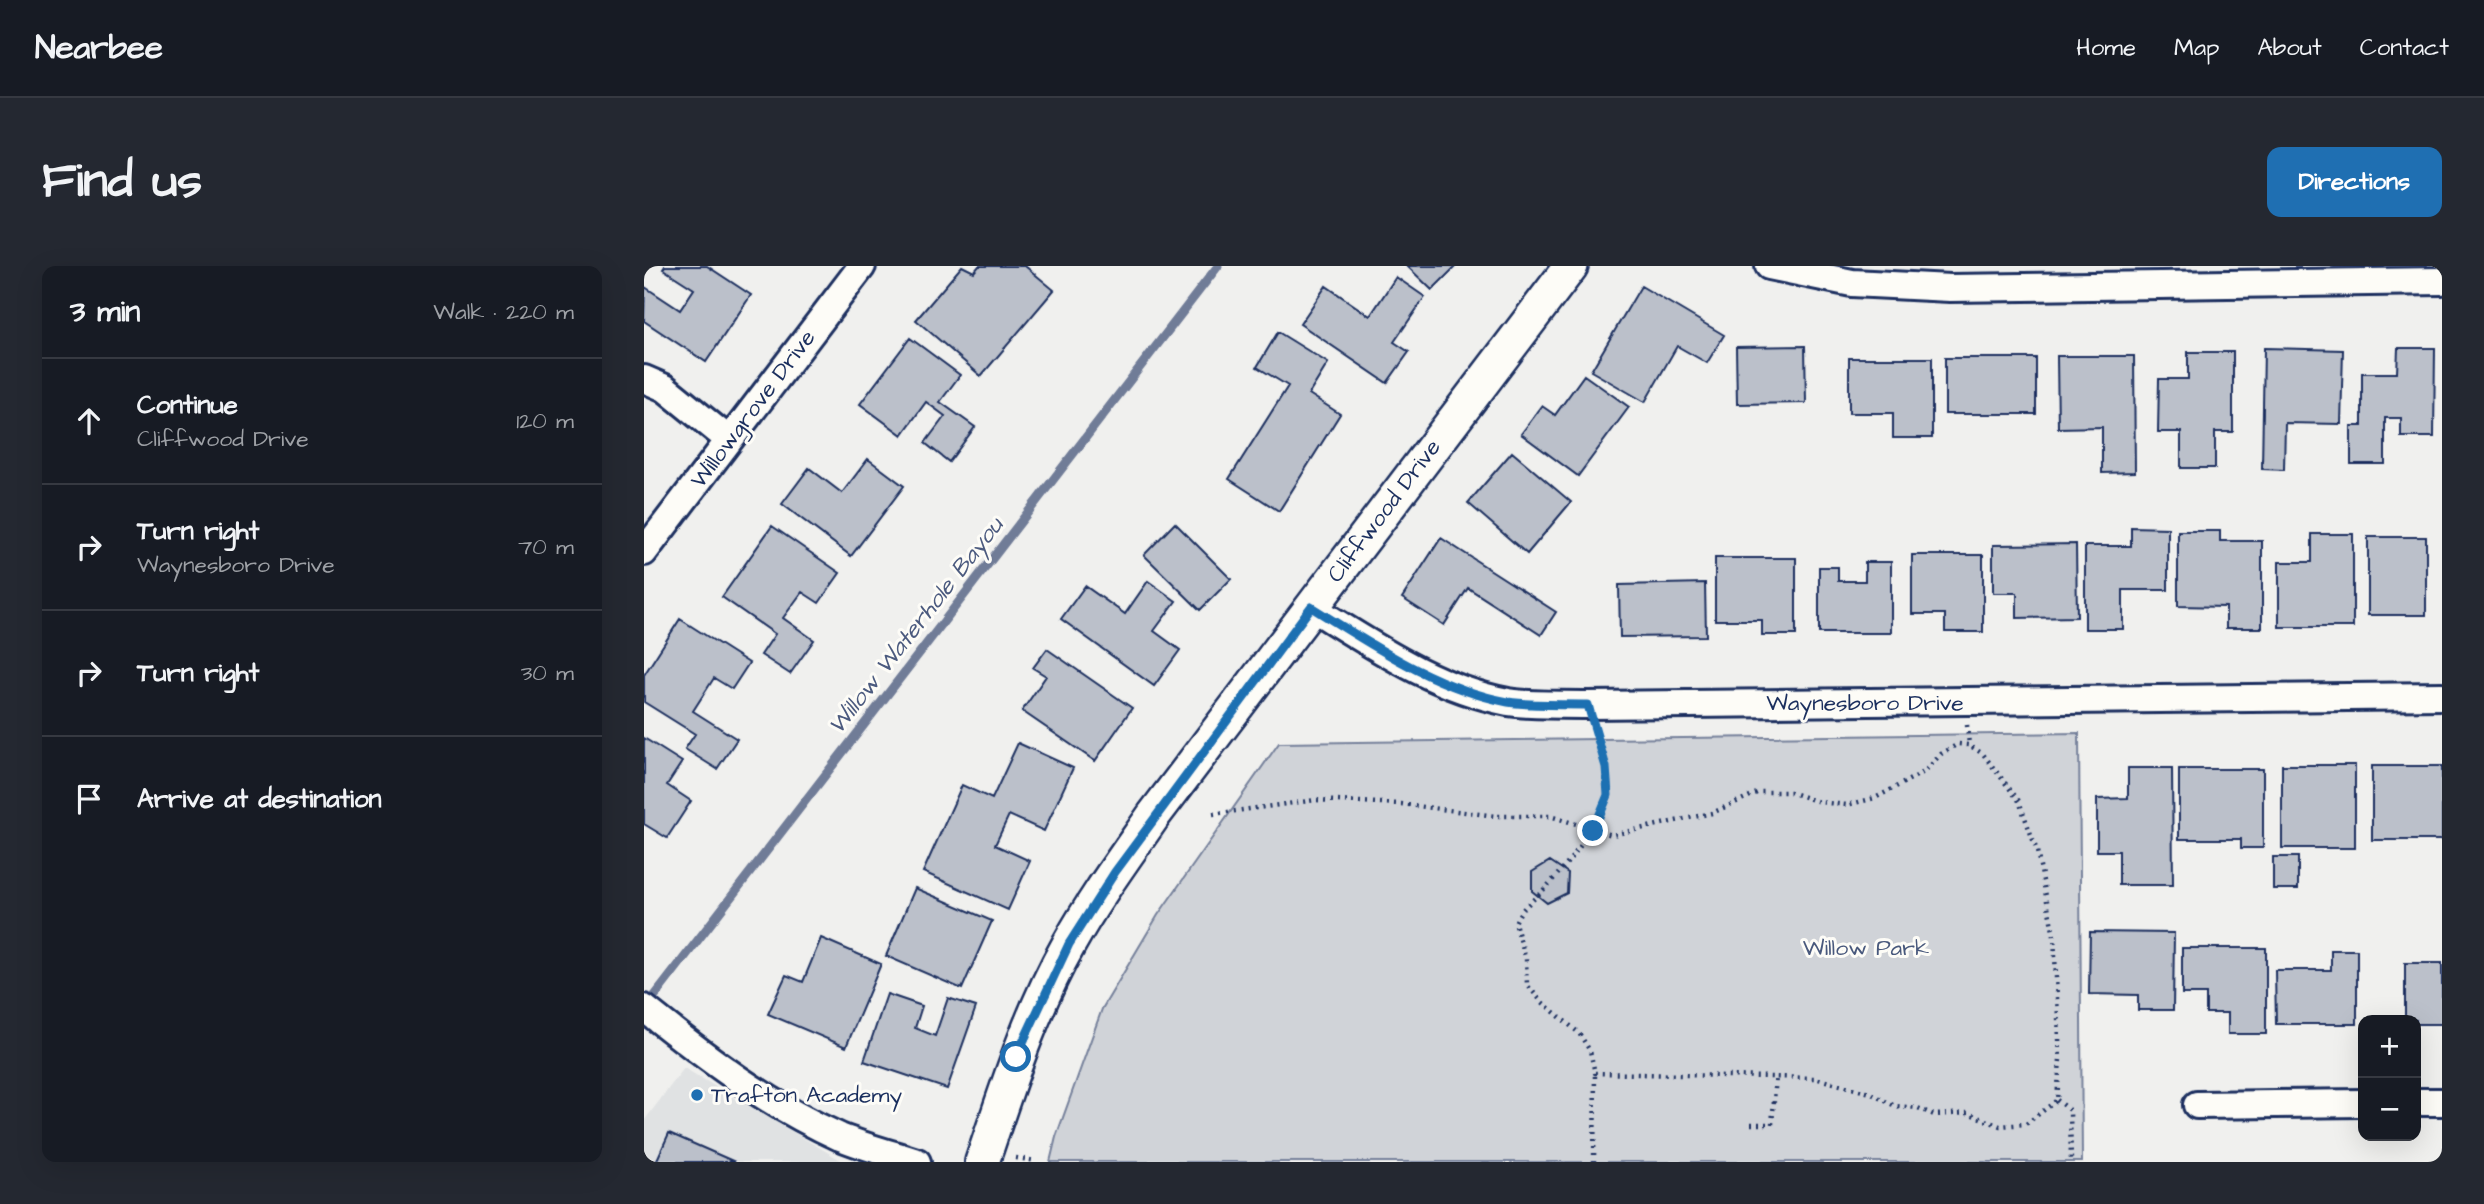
<!DOCTYPE html>
<meta charset="utf-8">
<style>
:root{--surface:#171b24;--page:#242831;--text:#f1f3f6;--muted:#9ea1a6;--line:#363941;--accent:#1f6fb2}
body{margin:0;font-family:"Architects Daughter",sans-serif;background:var(--page);color:var(--text)}
.controls{position:absolute;right:21px;bottom:21px;display:grid;overflow:hidden;border-radius:14px;box-shadow:0 7px 28px #0002}
.controls button{width:63px;height:63px;display:grid;place-items:center;padding:0;border:0;border-bottom:2px solid var(--line);background:var(--surface);color:var(--text);font:35px sans-serif}
.stop{position:absolute;width:21px;height:21px;margin:-16px;border:5px solid #1f6fb2;border-radius:50%;background:#fff}
.stop.end{background:#1f6fb2;border-color:#fff;box-shadow:0 2px 7px #0008}
.list{margin:0;padding:0;list-style:none}
h2{display:flex;justify-content:space-between;align-items:center;height:91px;margin:0;padding:0 28px;font-size:30px}
h2 small{font-size:23px;font-weight:400;color:var(--muted)}
.list li{display:grid;grid-template-columns:46px 1fr auto;gap:21px;align-items:center;box-sizing:border-box;height:126px;padding:0 28px;border-top:2px solid var(--line)}
.list b{display:block;font-size:26px;white-space:nowrap}
.list p{margin:0;font-size:23px;white-space:nowrap;color:var(--muted)}
.list em{font-size:23px;font-style:normal;color:var(--muted)}
.icon{flex:none;width:38px;height:38px;fill:none;stroke:currentColor;stroke-width:2;stroke-linecap:round;stroke-linejoin:round}
.map{position:relative;flex:none;width:1798px;height:896px;overflow:hidden;border-radius:14px}
header{display:flex;align-items:center;gap:42px;box-sizing:border-box;height:98px;padding:0 35px;background:var(--surface);border-bottom:2px solid var(--line)}
header strong{font-size:33px}
nav{display:flex;gap:38px;margin-inline-start:auto;font-size:24px}
.intro{display:flex;align-items:center;justify-content:space-between;box-sizing:border-box;height:168px;padding:0 42px}
h1{margin:0;font-size:49px}
.button{padding:18px 32px;border-radius:14px;background:var(--accent);color:#fff;font-size:24px;font-weight:700}
main{display:flex;gap:42px;padding:0 42px}
aside{flex:1;background:var(--surface);border-radius:14px;box-shadow:0 7px 28px #0002}
.map>svg:first-child{display:block}
.built{fill:#e0e2e3}
.green{fill:#d0d3d8;stroke:#76819b;stroke-width:2}
.lines{fill:none;stroke-linecap:round;stroke-linejoin:round}
.stream{stroke:#6f7b97;stroke-width:9}
.building{fill:#bbc0ca;stroke:#1b2f5e;stroke-width:2}
.minor-casing{stroke:#1b2f5e;stroke-width:32}
.tertiary-casing{stroke:#1b2f5e;stroke-width:38}
.path{stroke:#1b2f5e;stroke-width:4.5;stroke-dasharray:2 5;stroke-linecap:butt}
.minor{stroke:#fdfcf7;stroke-width:26}
.tertiary{stroke:#fdfcf7;stroke-width:33}
.route{stroke:#1f6fb2;stroke-width:9}
.poi-dot{fill:#1f6fb2;stroke:#fdfcf7;stroke-width:2.5}
.labels{text-anchor:middle;dominant-baseline:central;stroke-width:6;stroke-linejoin:round;paint-order:stroke}
.street-label{font-size:23px;fill:#1b2f5e;stroke:#fdfcf7}
.park-label{font-size:23px;fill:#48587c;stroke:#fdfcf7}
.poi-label{font-size:23px;fill:#1b2f5e;stroke:#fdfcf7;text-anchor:start}
.water-label{font-size:24px;font-style:italic;fill:#4c5b7f;stroke:#fdfcf7}
</style>
<header>
<strong>Nearbee</strong>
<nav><a>Home</a><a>Map</a><a>About</a><a>Contact</a></nav>
</header>
<div class="intro"><h1>Find us</h1><a class="button">Directions</a></div>
<main>
<aside>
<h2>3 min<small>Walk · 220 m</small></h2>
<ul class="list">
<li><svg class="icon" aria-label="ahead" viewBox="0 0 24 24"><path d="M12 20V5M6 11l6-6 6 6"/></svg><div><b>Continue</b><p>Cliffwood Drive</p></div><em>120 m</em></li>
<li><svg class="icon" aria-label="right" viewBox="0 0 24 24"><path d="M7 20v-9h11M14 6l5 5-5 5"/></svg><div><b>Turn right</b><p>Waynesboro Drive</p></div><em>70 m</em></li>
<li><svg class="icon" aria-label="right" viewBox="0 0 24 24"><path d="M7 20v-9h11M14 6l5 5-5 5"/></svg><div><b>Turn right</b></div><em>30 m</em></li>
<li><svg class="icon" aria-label="arrive" viewBox="0 0 24 24"><path d="M6 21V4h12l-3 4 3 4H6"/></svg><div><b>Arrive at destination</b></div></li>
</ul>
</aside>
<div class="map">
<svg width="1798" height="896" viewBox="0 0 1798 896">
<rect width="100%" height="100%" fill="#f0f0ee"/>
<filter id="ink" filterUnits="userSpaceOnUse"><feTurbulence type="fractalNoise" baseFrequency=".0143" numOctaves="2"/><feDisplacementMap in="SourceGraphic" scale="14" xChannelSelector="R" yChannelSelector="G"/><feConvolveMatrix kernelMatrix="1 2 1 2 8 2 1 2 1" color-interpolation-filters="sRGB"/></filter>
<g filter="url(#ink)">
<path class="built" d="M40 802 200 896H0V855Z"/>
<path class="green" d="M1435 467 1438 896H406L412 871 458 743 514 649 635 477Z"/>
<g class="lines">
<path class="stream" d="M3 740 574 0"/>
</g>
<path class="building" d="M21 0H63L107 29 62 96 0 55 1 21 36 44 50 23 19 3Z
M318 0 330 6 335 0H381L410 24 337 110 272 54Z
M763 0H812L788 24Z
M752 11 781 31 750 76 765 86 743 117 656 58 682 20 726 50Z
M997 20 1080 69 1063 97 1033 80 1001 136 947 105Z
M634 66 684 97 665 128 696 148 635 245 585 213 644 120 613 101Z
M266 72 316 109 296 136 331 161 305 196 281 177 301 150 282 136 258 169 216 138Z
M1161 80 1162 137 1093 138 1092 81Z
M1620 82 1699 84 1697 158 1641 157 1640 204 1618 203Z
M1754 82H1791L1790 171H1757V152H1741V198H1707V160H1718V107H1753Z
M1544 86H1589V166H1571V202H1537V166H1514L1515 113H1544Z
M1413 90H1490L1491 206 1458 207V161L1414 162Z
M1205 92H1288V172H1249V147H1205Z
M1301 92H1392V148H1301Z
M940 109 985 141 934 210 877 168 898 140 911 149Z
M868 186 927 236 883 288 824 237Z
M224 193 260 220 207 290 138 238 165 202 198 227Z
M531 257 587 313 556 344 500 289Z
M128 260 196 307 175 337 158 326 139 352 170 374 146 408 117 389 131 368 78 331Z
M1487 261 1524 262V324H1479V363H1441V280H1487Z
M1534 265H1576V275H1618V362H1582V341L1534 340Z
M1668 268H1709V361H1635V296H1668Z
M1724 271H1782V349H1724Z
M797 272 912 346 897 369 824 322 800 359 758 332Z
M1432 278 1433 351 1373 352V327H1349V279Z
M1268 289H1339V366H1301V348H1268Z
M1071 292H1152V369H1118V354H1071Z
M1221 296H1247V367H1175V301H1194V315H1221Z
M504 315 532 335 510 365 536 384 510 420 417 353 441 320 481 348Z
M1061 317 1062 370 976 371 975 319Z
M36 353 105 397 88 423 70 412 49 445 93 473 73 503 41 483 51 468 0 436V409Z
M403 383 488 442 451 495 378 445 402 410 389 402Z
M0 472 38 496 23 519 47 535 23 572 0 558Z
M374 477 429 502 400 565 365 549 351 579 386 595 364 644 279 606 318 519 348 533Z
M1638 499H1711V582H1638Z
M1728 500H1798V574H1728Z
M1484 502H1528L1529 619H1475V585H1453V533L1484 532Z
M1535 503H1619V582H1597V573H1535Z
M1629 591H1654V623H1629Z
M906 595 924 607 923 627 903 637 888 625V606Z
M271 622 348 655 318 723 242 690Z
M1446 666 1530 667 1529 744H1494V729L1445 728Z
M177 672 237 698 202 781 124 748 142 709 159 716Z
M1538 682H1622V768H1584V747H1562V728H1538Z
M1687 684H1713V758H1632L1631 704H1687Z
M1761 697H1798V758H1772V754H1761Z
M243 728 278 740 271 762 291 770 304 732 332 741 303 823 220 795Z
M25 867 91 896H12Z"/>
<g class="lines">
<g class="minor-casing">
<path id="minor" d="M1125 0 1208 17 1306 22 1798 15
M0 113 21 122 85 174
M0 286 218 0
M667 341C730 380 790 422 864 436 889 440 918 438 944 439L1798 430
M0 742C61 791 124 839 196 871 221 881 248 888 273 896
M1772 836H1798
M1553 839 1719 837"/>
</g>
<g class="tertiary-casing">
<path id="tertiary" d="M338 896C363 822 386 747 425 678 450 633 481 591 510 549L927 0"/>
</g>
<path class="path" d="M1323 459 1325 479
M569 548 672 534 757 538 852 550H906L968 569 1068 547 1115 526H1146L1175 536 1203 539 1231 532 1280 506 1297 488 1314 478 1325 479 1339 488 1375 535 1393 585 1410 670 1416 793 1413 834 1382 858 1356 860 1324 847 1290 849 1274 842 1251 840 1226 827 1171 812 951 807 946 785 935 767 897 735 883 719 882 693 871 657C877 642 883 640 894 629 913 612 962 552 964 528 966 507 957 485 951 465
M1413 834 1426 844 1427 896
M1107 858H1128L1132 811
M372 892 392 895
M950 896 951 807"/>
<use href="#minor" class="minor"/>
<use href="#tertiary" class="tertiary"/>
</g>
</g>
<g class="lines" filter="url(#ink)">
<path class="route" d="M372 791 425 678 471 606 667 341C730 380 790 422 864 436 889 440 918 438 944 439L962 501 964 529 949 565"/>
</g>
<circle class="poi-dot" cx="53" cy="829" r="7"/>
<g class="labels">
<g class="street-label">
<text transform="translate(109 143) rotate(-53)">Willowgrove Drive</text>
<text transform="translate(740 245) rotate(-53)">Cliffwood Drive</text>
<text x="1221" y="437">Waynesboro Drive</text>
</g>
<g class="park-label">
<text x="1222" y="682">Willow Park</text>
</g>
<g class="poi-label">
<text x="67" y="829">Trafton Academy</text>
</g>
<g class="water-label">
<text transform="translate(272 360) rotate(-52)">Willow Waterhole Bayou</text>
</g>
</g>
</svg>
<div class="controls">
<button>+</button>
<button>−</button>
</div>
<div class="stop" style="left:372px;top:791px"></div>
<div class="stop end" style="left:949px;top:565px"></div>
</div>
</main>
